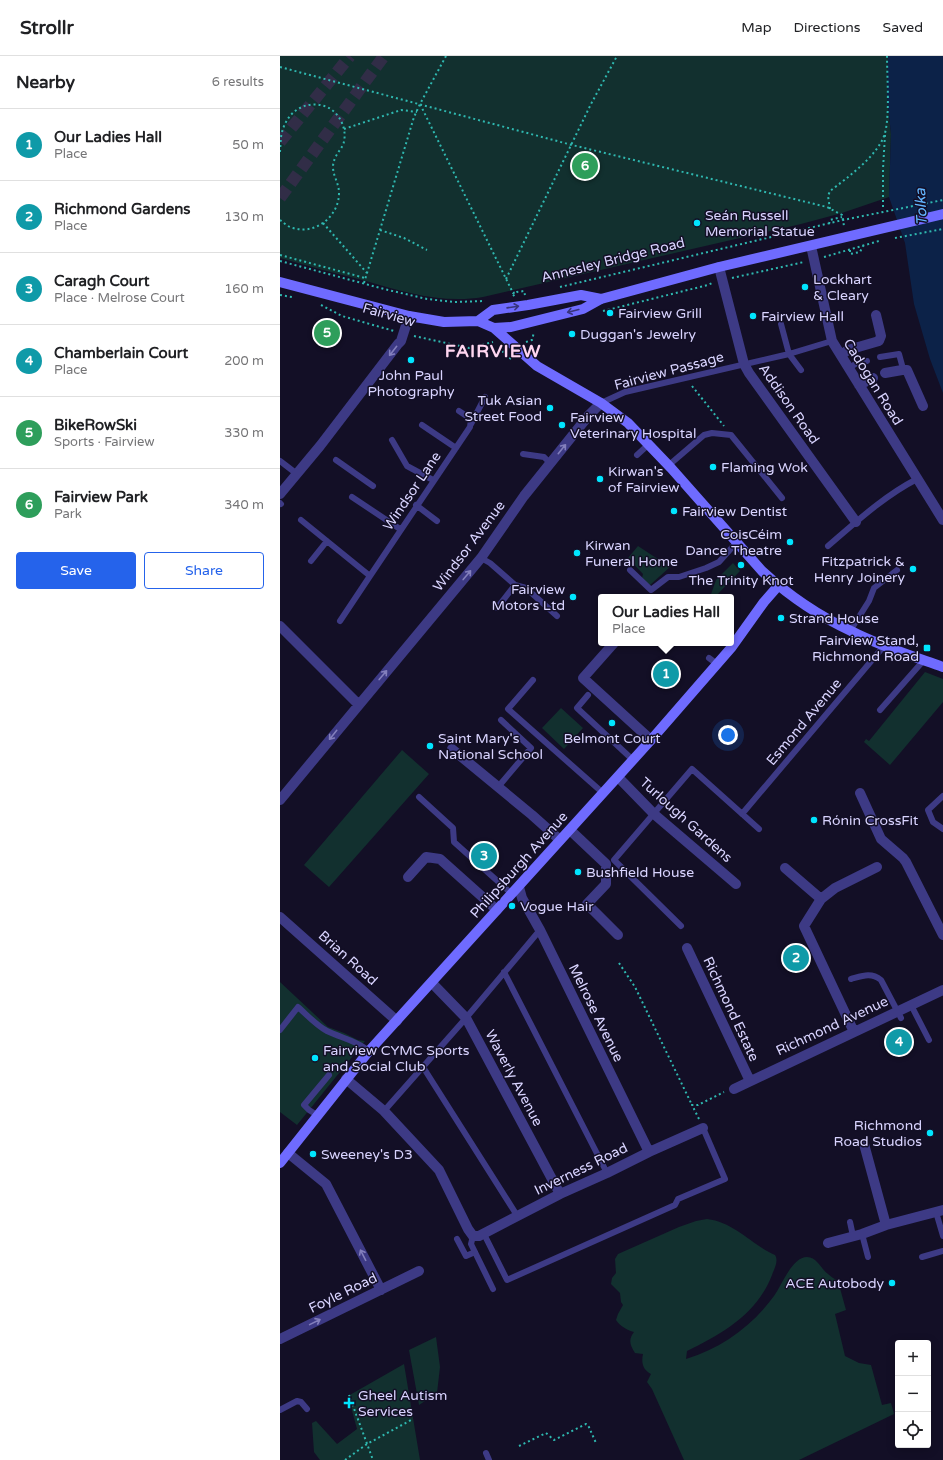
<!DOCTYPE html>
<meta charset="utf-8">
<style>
:root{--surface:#fff;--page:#f2f2f2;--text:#202124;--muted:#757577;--line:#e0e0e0;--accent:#2563eb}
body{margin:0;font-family:"Varela Round",sans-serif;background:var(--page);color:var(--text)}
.controls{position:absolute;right:12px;bottom:12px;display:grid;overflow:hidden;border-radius:4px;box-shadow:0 2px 10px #0003}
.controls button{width:36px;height:36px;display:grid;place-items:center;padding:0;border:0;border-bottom:1px solid var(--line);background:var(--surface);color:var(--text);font:20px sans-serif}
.you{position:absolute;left:448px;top:679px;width:14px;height:14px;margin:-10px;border:3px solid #fff;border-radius:50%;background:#1a73e8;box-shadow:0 0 0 6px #1a73e833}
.badge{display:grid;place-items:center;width:26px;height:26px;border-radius:50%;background:var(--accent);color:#fff;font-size:13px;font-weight:700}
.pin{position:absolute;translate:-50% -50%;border:2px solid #fff;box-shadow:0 1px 4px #0006}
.popup{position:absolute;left:318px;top:538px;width:136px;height:52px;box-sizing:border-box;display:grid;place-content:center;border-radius:4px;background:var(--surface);filter:drop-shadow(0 1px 3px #0005);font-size:13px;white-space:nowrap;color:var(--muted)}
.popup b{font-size:15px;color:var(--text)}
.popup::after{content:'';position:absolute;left:50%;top:100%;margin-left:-8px;border:8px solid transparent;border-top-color:var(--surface)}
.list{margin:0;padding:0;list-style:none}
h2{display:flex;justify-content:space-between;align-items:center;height:52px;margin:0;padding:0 16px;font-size:17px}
h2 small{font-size:13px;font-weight:400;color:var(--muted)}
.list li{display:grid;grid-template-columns:26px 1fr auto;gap:12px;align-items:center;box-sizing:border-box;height:72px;padding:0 16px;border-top:1px solid var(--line)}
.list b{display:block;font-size:15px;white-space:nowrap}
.list p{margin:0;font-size:13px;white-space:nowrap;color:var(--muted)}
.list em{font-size:13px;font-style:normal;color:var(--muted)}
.actions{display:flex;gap:8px;padding:12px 16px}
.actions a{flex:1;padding:9px 0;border:1px solid var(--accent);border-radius:4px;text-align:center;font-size:14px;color:var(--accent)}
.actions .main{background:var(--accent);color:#fff}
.icon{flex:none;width:22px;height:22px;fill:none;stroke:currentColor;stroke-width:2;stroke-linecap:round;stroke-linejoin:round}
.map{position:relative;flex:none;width:663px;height:1404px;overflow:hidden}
header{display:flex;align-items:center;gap:24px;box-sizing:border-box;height:56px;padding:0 20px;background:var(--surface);border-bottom:1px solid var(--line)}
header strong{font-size:19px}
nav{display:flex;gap:22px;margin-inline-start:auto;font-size:14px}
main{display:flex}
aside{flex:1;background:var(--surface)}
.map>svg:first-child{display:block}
.green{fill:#12302f}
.water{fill:#0c2248}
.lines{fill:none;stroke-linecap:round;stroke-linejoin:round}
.highway-tunnel{stroke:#312d47;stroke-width:12;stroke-dasharray:12 6;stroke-linecap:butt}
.path{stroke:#2fb8b0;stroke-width:2;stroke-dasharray:2 3;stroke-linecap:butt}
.lane{stroke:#3d3a85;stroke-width:6}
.street{stroke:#3d3a85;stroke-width:10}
.secondary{stroke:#6f6bff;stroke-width:10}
.oneway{stroke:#38347d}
.oneway2{stroke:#837fbc}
.poi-dot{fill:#00e5ff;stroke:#130f26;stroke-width:1.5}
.labels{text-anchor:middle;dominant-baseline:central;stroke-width:3;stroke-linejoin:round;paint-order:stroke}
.poi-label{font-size:14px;fill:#d9d4ff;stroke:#130f26;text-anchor:start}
.street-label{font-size:14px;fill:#d9d4ff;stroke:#130f26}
.water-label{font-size:15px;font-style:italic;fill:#62b6ff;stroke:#130f26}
.district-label{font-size:18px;font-weight:bold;letter-spacing:1px;fill:#ffd6f0;stroke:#130f26}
</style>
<header>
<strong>Strollr</strong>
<nav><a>Map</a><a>Directions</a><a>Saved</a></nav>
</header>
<main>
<aside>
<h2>Nearby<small>6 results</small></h2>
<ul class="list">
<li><span class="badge" style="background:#0f9aa8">1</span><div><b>Our Ladies Hall</b><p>Place</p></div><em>50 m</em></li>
<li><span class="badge" style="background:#0f9aa8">2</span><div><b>Richmond Gardens</b><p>Place</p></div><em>130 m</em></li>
<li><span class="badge" style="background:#0f9aa8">3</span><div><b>Caragh Court</b><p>Place · Melrose Court</p></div><em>160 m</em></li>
<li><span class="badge" style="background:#0f9aa8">4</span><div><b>Chamberlain Court</b><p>Place</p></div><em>200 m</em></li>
<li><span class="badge" style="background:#2e9e5b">5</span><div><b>BikeRowSki</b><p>Sports · Fairview</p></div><em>330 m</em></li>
<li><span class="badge" style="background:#2e9e5b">6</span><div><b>Fairview Park</b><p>Park</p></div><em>340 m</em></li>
</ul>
<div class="actions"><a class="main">Save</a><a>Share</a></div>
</aside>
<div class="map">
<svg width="663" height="1404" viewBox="0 0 663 1404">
<rect width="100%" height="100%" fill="#130f26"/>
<path class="green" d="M0 0H608L607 40 611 78 609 141 562 157 521 168 203 241C163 248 123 236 86 225 57 218 29 210 0 202Z
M358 490 390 511 370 529 365 526 362 522 363 518 348 502Z
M453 507 460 515 435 541H430L436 524Z
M645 616 663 623V646L610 709 584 686 586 683 589 685Z
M281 652 303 672 284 693 262 672Z
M122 694 149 718 49 831 24 809Z
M0 926 48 971 64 977 78 984 85 985 17 1069 0 1056Z
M427 1163C454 1166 472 1189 495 1199 499 1205 494 1213 492 1219 477 1258 442 1278 407 1295L406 1303C443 1291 471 1271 494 1240 502 1229 512 1201 527 1201 537 1201 541 1213 548 1218 551 1221 555 1223 558 1225L566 1254 555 1258 565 1300 579 1307 591 1309 602 1349 611 1347 614 1358 519 1404H404L372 1333 367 1326 371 1318C363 1314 361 1307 363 1298L355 1297C350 1289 348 1284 354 1276 347 1274 340 1270 336 1264L338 1258 343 1249 341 1246 340 1237 331 1228 332 1222 336 1217 335 1203 338 1198 399 1171 416 1165Z
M156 1281 160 1311 157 1337 139 1349 129 1294Z
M124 1308 140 1404H40L34 1396 32 1367 36 1365 57 1388 77 1373 68 1340Z"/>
<path class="water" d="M608 0H663V337L650 303 634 248 625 187 609 141 611 78 607 40Z"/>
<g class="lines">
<path class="highway-tunnel" d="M0 86 70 0
M0 142 104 0"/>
<path class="path" d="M166 0 140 48 233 237 237 236
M0 11 292 89 547 151 562 159 564 170
M64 73 121 54 137 56
M0 96 1 81
M603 151V113L605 79
M550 153 548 140 550 135C567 122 599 99 605 77 610 58 607 21 607 0
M0 164C4 167 8 171 13 172 36 179 59 160 59 137 59 127 53 120 53 111 53 102 59 96 63 89 68 75 61 59 49 52 41 48 31 47 22 51 10 56 3 68 1 81
M43 167 87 217
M549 168 550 164 562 161
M100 174 124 182 147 194
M615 182 663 173
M570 194V198L580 196 583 190
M0 199 85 222
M544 201 599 185
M0 205 104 233 147 243 174 246 205 245
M452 222 524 206
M226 223 311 48 337 0
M84 227 134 61 140 48
M280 231 563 164 663 144
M0 239 12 241
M233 240 237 236 244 235 245 239
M41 249 62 260 114 275
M323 255 428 229 432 227
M134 280 189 292 213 286
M246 286 252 284 254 276
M224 295 223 296C226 299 229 303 233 303
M412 330 444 370
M339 907 355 931 412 1049
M419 1063 412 1049H418L444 1036
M69 1339 93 1404
M239 1390 266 1377 274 1384 306 1368 308 1369 316 1387
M65 1404 87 1388 133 1363"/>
<path class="lane" d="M501 268 509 298 521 314
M600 301 619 298 622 309
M569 312 577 307 587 305
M321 347 345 336 509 298 552 285
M191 368 205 341
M142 369 176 392
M112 384 127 410 153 424
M243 398 264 401 270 407
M357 399 369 388
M56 404 93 430
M0 405 17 418
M389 409 424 379 432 377 451 379 502 442
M72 441 120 473
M0 447 1 448
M136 449 157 465
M21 464 90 520 190 371 191 363 179 355
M548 490C576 466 604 440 637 423
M201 502 210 507 235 529 217 552
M31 505 47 485
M350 514 371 534 388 521H399L426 512 439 506 456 487
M235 529 246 532 277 560
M60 565 90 520
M570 575 589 545 594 532 617 514
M429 602 437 608
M253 624 228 653 323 737
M308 639 297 652 353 704
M600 654 644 604
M218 731 251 692 221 664
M663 740 648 754 653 766 663 773
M139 741 173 772 174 786 232 838
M462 758 604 590
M401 870 334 804 412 713 479 773
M224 916 327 1117
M571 923C582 920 591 916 601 924L621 962
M631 949 649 984
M0 974 18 951C26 958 37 970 47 975 61 982 76 984 89 995
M143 1011 238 1161
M104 1055 186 962 260 874
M37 1059 29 1054 24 1049 49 1019
M656 1156 663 1180
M570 1166 573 1180
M204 1178 227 1224 395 1149 398 1143 445 1123 423 1072
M582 1178 588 1201
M193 1180 191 1188 213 1233
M177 1183 186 1200 195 1196
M642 1201 663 1195
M0 1354 17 1345 21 1346 27 1353
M206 1397 209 1404"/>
<path class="street" d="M531 190 552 285 663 464
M439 211 464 308 469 317 576 466
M561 299 568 294 599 285 601 280 596 259
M605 317 622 314H627L643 350
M579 329 593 322
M0 438 40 390 118 288 121 285 129 260
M0 570 78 648
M334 587 303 622 371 684
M172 693 252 759 280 784
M338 721 374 758 456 828
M580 737 601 783 623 802 626 806 663 879
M0 744 201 502 244 440 309 359 321 347
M290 774 326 808V828L307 848 338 879
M505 812 541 843
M128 821 146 801 160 803 217 854
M239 831 242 842 260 874 369 1096
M0 861 117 965
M407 892 470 1025
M152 927 186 962 280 1138
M574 976 524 870 541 843 555 832 597 811
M66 1023 104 1055 159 1114 188 1173 193 1180H199L280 1138 327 1117 369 1096 423 1072
M454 1033 663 934
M584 1088 606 1169
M8 1097 46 1128 101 1234
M548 1187 582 1178 606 1169 663 1154
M0 1283 139 1215"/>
<path class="secondary" d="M0 226 129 260 164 266 198 265 214 272 231 271 303 253 321 243 439 211 663 158
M198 265 213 254 248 249 301 239 321 243
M214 272 257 310 321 347 348 367 391 412 482 515C508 539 539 560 571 575 600 590 632 600 663 611
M0 1107 89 995 371 684 451 592 484 546 498 530"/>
</g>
<defs><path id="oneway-shaft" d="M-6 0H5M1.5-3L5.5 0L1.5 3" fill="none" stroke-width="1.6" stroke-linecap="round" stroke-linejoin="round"/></defs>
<g class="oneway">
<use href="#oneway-shaft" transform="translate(233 251) rotate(-8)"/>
<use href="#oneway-shaft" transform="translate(293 255) rotate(166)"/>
</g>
<g class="oneway2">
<use href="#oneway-shaft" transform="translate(113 295) rotate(128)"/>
<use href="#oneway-shaft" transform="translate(282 393) rotate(-51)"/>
<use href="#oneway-shaft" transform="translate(187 519) rotate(-50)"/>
<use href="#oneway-shaft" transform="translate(103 619) rotate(-50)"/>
<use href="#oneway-shaft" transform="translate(53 679) rotate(129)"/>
<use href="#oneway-shaft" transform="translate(83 1199) rotate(-117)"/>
<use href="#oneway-shaft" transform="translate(35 1266) rotate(-26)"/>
</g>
<g class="poi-dot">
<circle cx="417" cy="167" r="4"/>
<circle cx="525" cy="231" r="4"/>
<circle cx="330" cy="257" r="4"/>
<circle cx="473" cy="260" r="4"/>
<circle cx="292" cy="278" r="4"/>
<circle cx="131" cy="304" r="4"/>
<circle cx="270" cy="352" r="4"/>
<circle cx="282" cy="369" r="4"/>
<circle cx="433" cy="411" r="4"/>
<circle cx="320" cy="423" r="4"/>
<circle cx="394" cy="455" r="4"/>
<circle cx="510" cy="486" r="4"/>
<circle cx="297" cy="497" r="4"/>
<circle cx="461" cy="509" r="4"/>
<circle cx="633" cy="513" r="4"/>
<circle cx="293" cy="541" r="4"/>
<circle cx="501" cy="562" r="4"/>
<rect x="643" y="588" width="8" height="8" rx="2"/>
<circle cx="332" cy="667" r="4"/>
<circle cx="150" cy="690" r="4"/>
<circle cx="534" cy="764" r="4"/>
<circle cx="298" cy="816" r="4"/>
<circle cx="232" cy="850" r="4"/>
<circle cx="35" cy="1002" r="4"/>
<circle cx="650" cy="1077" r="4"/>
<circle cx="33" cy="1098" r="4"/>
<circle cx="612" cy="1227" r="4"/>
<path d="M67 1341h4v4h4v4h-4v4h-4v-4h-4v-4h4z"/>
</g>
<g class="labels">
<g class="poi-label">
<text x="425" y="159">Seán Russell<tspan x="425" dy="16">Memorial Statue</tspan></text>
<text x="533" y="223">Lockhart<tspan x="533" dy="16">&amp; Cleary</tspan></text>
<text x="338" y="257">Fairview Grill</text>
<text x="481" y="260">Fairview Hall</text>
<text x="300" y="278">Duggan's Jewelry</text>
<text x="131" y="319" text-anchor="middle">John Paul<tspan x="131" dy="16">Photography</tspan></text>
<text x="262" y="344" text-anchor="end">Tuk Asian<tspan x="262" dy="16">Street Food</tspan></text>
<text x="290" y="361">Fairview<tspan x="290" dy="16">Veterinary Hospital</tspan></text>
<text x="441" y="411">Flaming Wok</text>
<text x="328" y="415">Kirwan's<tspan x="328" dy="16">of Fairview</tspan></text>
<text x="402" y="455">Fairview Dentist</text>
<text x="502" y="478" text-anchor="end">CoisCéim<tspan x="502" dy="16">Dance Theatre</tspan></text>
<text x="305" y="489">Kirwan<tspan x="305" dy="16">Funeral Home</tspan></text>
<text x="625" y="505" text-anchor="end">Fitzpatrick &amp;<tspan x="625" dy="16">Henry Joinery</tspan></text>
<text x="461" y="524" text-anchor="middle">The Trinity Knot</text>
<text x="285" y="533" text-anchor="end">Fairview<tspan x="285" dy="16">Motors Ltd</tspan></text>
<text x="509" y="562">Strand House</text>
<text x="639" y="584" text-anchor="end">Fairview Stand,<tspan x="639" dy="16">Richmond Road</tspan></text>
<text x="158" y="682">Saint Mary's<tspan x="158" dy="16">National School</tspan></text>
<text x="332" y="682" text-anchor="middle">Belmont Court</text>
<text x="542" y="764">Rónin CrossFit</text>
<text x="306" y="816">Bushfield House</text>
<text x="240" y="850">Vogue Hair</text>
<text x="43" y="994">Fairview CYMC Sports<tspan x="43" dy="16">and Social Club</tspan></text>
<text x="642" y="1069" text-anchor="end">Richmond<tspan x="642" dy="16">Road Studios</tspan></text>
<text x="41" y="1098">Sweeney's D3</text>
<text x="604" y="1227" text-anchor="end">ACE Autobody</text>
<text x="78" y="1339">Gheel Autism<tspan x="78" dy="16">Services</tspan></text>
</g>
<g class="street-label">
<text transform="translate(333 204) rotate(-14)">Annesley Bridge Road</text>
<text transform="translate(109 259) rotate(16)">Fairview</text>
<text transform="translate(389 315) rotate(-15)">Fairview Passage</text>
<text transform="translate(593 326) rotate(58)">Cadogan Road</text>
<text transform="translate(509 348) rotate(55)">Addison Road</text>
<text transform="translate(132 435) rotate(-56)">Windsor Lane</text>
<text transform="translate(189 490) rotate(-53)">Windsor Avenue</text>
<text transform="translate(524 666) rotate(-50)">Esmond Avenue</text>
<text transform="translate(406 764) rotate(42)">Turlough Gardens</text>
<text transform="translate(239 809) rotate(-48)">Philipsburgh Avenue</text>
<text transform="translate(68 902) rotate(42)">Brian Road</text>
<text transform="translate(451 953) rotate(65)">Richmond Estate</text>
<text transform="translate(316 957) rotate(64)">Melrose Avenue</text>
<text transform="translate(552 970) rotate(-25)">Richmond Avenue</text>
<text transform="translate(234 1022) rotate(62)">Waverly Avenue</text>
<text transform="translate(301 1113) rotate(-26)">Inverness Road</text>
<text transform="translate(63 1237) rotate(-26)">Foyle Road</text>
</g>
<g class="water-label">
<text transform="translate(641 151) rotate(-93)">Tolka</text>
</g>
<g class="district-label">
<text x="213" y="295">FAIRVIEW</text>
</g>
</g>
</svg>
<div class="controls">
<button>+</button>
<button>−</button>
<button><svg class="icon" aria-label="locate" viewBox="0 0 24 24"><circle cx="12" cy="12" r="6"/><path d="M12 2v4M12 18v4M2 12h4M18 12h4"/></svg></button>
</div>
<div class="you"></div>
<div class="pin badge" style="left:386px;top:618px;background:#0f9aa8">1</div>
<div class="popup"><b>Our Ladies Hall</b>Place</div>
<div class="pin badge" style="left:516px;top:902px;background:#0f9aa8">2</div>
<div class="pin badge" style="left:204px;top:800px;background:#0f9aa8">3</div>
<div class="pin badge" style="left:619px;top:986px;background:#0f9aa8">4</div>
<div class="pin badge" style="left:47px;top:277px;background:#2e9e5b">5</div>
<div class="pin badge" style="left:305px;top:110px;background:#2e9e5b">6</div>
</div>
</main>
